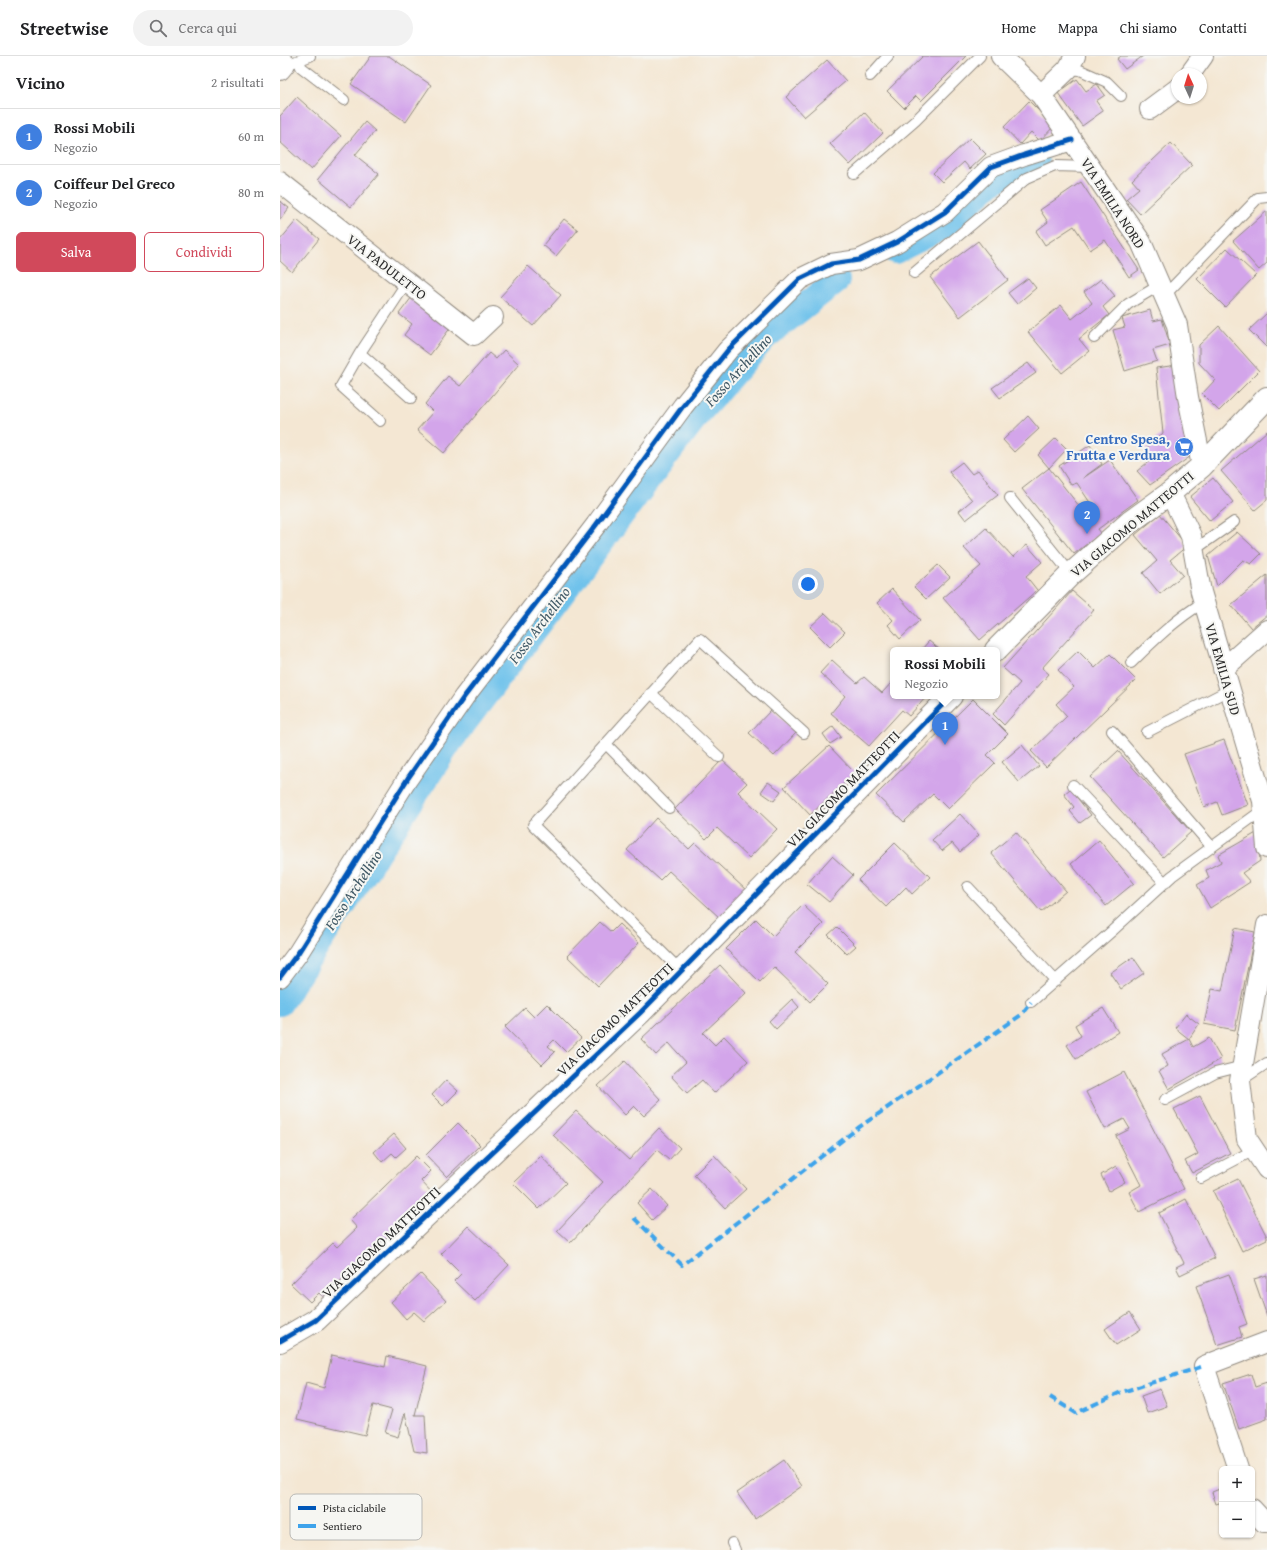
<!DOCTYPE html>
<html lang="it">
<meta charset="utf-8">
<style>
:root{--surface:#fff;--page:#f2f2f2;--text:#202124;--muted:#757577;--line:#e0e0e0;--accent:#d1495b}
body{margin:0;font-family:"Gentium Book Plus",serif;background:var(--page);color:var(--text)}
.controls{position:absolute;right:12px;bottom:12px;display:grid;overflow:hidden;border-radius:6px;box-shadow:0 1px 3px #0004}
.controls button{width:36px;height:36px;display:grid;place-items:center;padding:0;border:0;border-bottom:1px solid var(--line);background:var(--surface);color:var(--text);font:20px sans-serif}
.compass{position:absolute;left:891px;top:12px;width:36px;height:36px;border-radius:50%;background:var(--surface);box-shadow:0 1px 3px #0004;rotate:356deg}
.you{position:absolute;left:528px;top:528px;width:14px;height:14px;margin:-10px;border:3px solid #fff;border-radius:50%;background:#1a73e8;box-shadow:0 0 0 6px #1a73e833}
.badge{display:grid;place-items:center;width:26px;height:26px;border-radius:50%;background:var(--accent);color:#fff;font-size:13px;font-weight:700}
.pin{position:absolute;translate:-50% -33px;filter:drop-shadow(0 1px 2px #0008)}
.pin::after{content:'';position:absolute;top:21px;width:14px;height:12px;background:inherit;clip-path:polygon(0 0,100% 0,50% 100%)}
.popup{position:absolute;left:610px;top:591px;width:110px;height:52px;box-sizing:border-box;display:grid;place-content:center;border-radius:6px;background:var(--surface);filter:drop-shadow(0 1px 3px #0005);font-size:13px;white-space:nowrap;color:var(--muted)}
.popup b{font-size:15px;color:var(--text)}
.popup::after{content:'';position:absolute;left:50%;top:100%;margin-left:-8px;border:8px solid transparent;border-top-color:var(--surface)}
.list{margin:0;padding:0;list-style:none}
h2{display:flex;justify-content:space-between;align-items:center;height:52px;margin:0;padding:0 16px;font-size:17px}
h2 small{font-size:13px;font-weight:400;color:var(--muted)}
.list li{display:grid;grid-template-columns:26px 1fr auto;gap:12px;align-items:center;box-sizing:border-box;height:56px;padding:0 16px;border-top:1px solid var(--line)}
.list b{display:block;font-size:15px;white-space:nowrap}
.list p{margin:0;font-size:13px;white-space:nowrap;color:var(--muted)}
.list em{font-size:13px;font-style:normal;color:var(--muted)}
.actions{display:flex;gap:8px;padding:12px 16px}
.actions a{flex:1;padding:9px 0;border:1px solid var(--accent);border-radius:6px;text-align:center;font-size:14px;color:var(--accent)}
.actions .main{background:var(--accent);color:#fff}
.icon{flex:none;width:22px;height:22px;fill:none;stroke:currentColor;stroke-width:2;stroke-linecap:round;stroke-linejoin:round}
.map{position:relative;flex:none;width:987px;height:1494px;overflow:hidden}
header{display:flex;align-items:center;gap:24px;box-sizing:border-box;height:56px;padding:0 20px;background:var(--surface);border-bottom:1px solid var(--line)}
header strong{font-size:19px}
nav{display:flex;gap:22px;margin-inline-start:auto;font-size:14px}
.search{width:280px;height:36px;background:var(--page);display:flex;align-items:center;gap:10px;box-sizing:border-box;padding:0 14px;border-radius:22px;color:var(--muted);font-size:15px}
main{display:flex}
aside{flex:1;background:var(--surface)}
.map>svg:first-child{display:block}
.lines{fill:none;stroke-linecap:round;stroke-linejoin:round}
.canal{stroke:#6fc2eb;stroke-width:26}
.building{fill:#d3a5ea}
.service-casing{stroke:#90897f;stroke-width:12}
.minor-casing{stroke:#90897f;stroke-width:22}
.tertiary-casing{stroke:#90897f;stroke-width:24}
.service{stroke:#fff;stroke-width:10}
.minor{stroke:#fff;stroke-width:20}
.tertiary{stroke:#fff;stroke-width:22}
.quiet{stroke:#3ea3eb;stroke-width:4;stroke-dasharray:8 4;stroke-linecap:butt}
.cycleway-casing{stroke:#f6f6f2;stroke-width:8}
.cycleway{stroke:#0057b8;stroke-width:5}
.labels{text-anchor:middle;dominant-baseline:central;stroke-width:4;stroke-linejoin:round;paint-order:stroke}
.street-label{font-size:14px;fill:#2b2b2b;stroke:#f6f6f2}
.shop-label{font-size:14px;font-weight:bold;fill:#366cbe;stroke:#f6f6f2;text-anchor:end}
.water-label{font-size:15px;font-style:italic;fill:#3f5865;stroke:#f6f6f2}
.key{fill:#f6f6f2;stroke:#b9b9b6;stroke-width:1}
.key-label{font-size:11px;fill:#2b2b2b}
</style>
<header>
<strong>Streetwise</strong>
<div class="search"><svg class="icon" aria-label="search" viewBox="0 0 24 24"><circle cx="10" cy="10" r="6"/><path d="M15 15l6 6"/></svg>Cerca qui</div>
<nav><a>Home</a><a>Mappa</a><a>Chi siamo</a><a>Contatti</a></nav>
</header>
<main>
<aside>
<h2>Vicino<small>2 risultati</small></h2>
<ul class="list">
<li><span class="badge" style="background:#3f7fe0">1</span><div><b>Rossi Mobili</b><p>Negozio</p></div><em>60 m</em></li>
<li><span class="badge" style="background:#3f7fe0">2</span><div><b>Coiffeur Del Greco</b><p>Negozio</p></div><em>80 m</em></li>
</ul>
<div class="actions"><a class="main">Salva</a><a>Condividi</a></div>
</aside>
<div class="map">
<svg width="987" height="1494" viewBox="0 0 987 1494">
<rect width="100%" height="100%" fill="#f6f6f2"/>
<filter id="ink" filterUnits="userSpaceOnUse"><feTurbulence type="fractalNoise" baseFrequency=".025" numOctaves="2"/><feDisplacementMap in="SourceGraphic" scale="8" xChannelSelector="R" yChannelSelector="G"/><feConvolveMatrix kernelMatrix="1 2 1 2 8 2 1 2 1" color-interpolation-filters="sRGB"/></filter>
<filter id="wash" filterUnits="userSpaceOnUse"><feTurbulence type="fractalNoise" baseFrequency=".012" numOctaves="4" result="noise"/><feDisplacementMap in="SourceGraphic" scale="16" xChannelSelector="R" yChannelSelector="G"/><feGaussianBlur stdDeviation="0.9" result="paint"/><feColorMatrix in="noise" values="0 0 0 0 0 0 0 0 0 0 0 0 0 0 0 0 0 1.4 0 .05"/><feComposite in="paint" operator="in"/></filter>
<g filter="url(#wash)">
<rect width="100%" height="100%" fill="#f4e7d3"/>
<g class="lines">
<path class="canal" d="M615 195 663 171 711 126 756 106
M0 947 169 687 417 359 485 281 557 224"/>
</g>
<g id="blocks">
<path class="building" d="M91 0H109L151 29 126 66 71 28Z
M643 0H686L641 45 636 40 624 52 607 35Z
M841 0H863L845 13 837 3Z
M547 4 566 25 524 61 506 41Z
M797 23 806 35 817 28 825 39 816 45 823 55 802 70 778 37Z
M17 41 61 80 31 114 0 86V60Z
M749 45 774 70 760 85 751 76 740 88 724 71Z
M584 56 603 77 570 109 550 88Z
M85 66 95 75 75 99 99 118 71 151 38 123Z
M690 82 706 98 690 113 684 106 662 126 653 117Z
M891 87 912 109 860 158 846 143 859 132 852 124Z
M801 126 859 214 849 221 825 184 810 194 794 170 765 189 756 175 768 166 760 154Z
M0 145 9 152 0 164Z
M987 155V207L979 214 953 185Z
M284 163 298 174 276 200 263 189Z
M17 164 39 183 12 216 0 205V184Z
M698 185 728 224 680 261 650 221Z
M947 192 976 219 945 251 917 223Z
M248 210 281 239 253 270 220 241Z
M748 222 756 232 737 248 728 237Z
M821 223 835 240 823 251 829 259 799 283 809 295 782 317 748 276 781 249 792 263 812 247 804 236Z
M132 241 171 271 150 299 124 279 132 268 119 258Z
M870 254 873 265 882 263 890 289 873 294 877 305 845 315 833 274 845 271 842 262Z
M987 257V292L969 274Z
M939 270 979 315 939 355 922 338 935 324 919 307V289Z
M224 294 239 308 164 397 137 374 153 356 145 348 168 320 180 330 209 297 216 303Z
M748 307 756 317 720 342 712 332Z
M897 309 911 400 870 429 857 415 872 403 865 393 883 377 876 312Z
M748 360 759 373 734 396 723 384Z
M987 375V444L975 454 941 415Z
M776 382 787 393 769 412 758 399Z
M810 389 822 408 803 422 830 404 858 444 818 473 821 477 794 498 742 433 769 412 807 460 815 454 797 427 791 429 779 410Z
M682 406 692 418 698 414 718 439 686 464 679 455 692 444 669 416Z
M933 422 953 446 930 465 910 441Z
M880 458 907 490 890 504 903 519 880 538 863 517 877 505 855 479Z
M706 472 733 501 747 489 762 506 746 520 757 534 700 584 663 542 701 510 684 492Z
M957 476 981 498 971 508 963 504 937 530 928 500Z
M658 509 670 521 646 543 634 531Z
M987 519V559L971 572 951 549Z
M612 533 640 564 620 583 608 569 613 564 597 547Z
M792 535 814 554 762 612 769 618 724 669 713 658 740 627 723 612Z
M545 557 565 576 550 591 530 571Z
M649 585 660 594H641Z
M798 595 815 612 830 598 856 624 766 711 751 695 787 660 776 648 794 631 778 614Z
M552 604 577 627 584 621 602 637 613 625V640H647L629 660 622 654 589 690 551 657 565 640 540 617Z
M693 643 728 678 707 699 715 707 668 753 653 738 624 766 596 739Z
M492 653 516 677 494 700 469 677Z
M553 670 561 681 550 688 543 678Z
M944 684 968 749 942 759 937 746 924 751 904 698Z
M742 689 759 710 739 726 722 706Z
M549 690 575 717 530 759 504 731Z
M838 695 911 776 883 801 810 721Z
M442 704 467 727 458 736 497 773 469 802 437 772 426 783 395 753Z
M488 726 501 735 494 745 481 736Z
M790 733 811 759 800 767 790 755 794 751 784 738Z
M680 758 699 779 680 796 672 787 662 795 652 784Z
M376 762 409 793 415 787 466 834 440 862 389 815 380 824 347 794Z
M736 776 786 835 761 856 711 797Z
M978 776 980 805 962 817 970 826 930 852 917 829 929 822 926 814 941 806 938 799Z
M819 784 854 827 826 850 791 808Z
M615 787 650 821 632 838 626 831 606 851 578 824Z
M552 800 573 819 549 846 527 828Z
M523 849 543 868 515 896 548 928 530 946 494 911 480 926 446 893 476 863 493 880Z
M320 866 331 876 339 868 359 887 318 930 287 900Z
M557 871 576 890 567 898 548 879Z
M955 872 975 876 955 974 924 968 932 933 942 935Z
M853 901 864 917 841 933 830 917Z
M440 909 466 937 423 977 435 989 444 980 468 1005 434 1037 422 1024 407 1037 391 1020 406 1006 389 987 376 999 361 983Z
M512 943 519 951 496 973 489 965Z
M267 948 301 982 286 996 274 984 268 990 275 996 262 1009 225 971 245 952 254 961Z
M823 952 838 976 796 1003 787 989 801 980 795 969Z
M906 958 919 968 909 983 895 972Z
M929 982 941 1003 889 1033 879 1015 888 1010 882 998 909 983 913 991Z
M345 1005 381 1044 364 1060 354 1050 345 1059 318 1030Z
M844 1016 904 1133 859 1156 849 1136 861 1129 836 1080 850 1073 844 1063 825 1073 806 1036Z
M166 1024 178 1035 163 1050 152 1039Z
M920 1040 950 1097 912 1117 905 1105 918 1098 894 1053Z
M296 1055 349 1104 379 1072 400 1092 389 1104 377 1094 290 1187 277 1175 323 1126 273 1079Z
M178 1067 200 1089 167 1121 146 1099Z
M114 1078 126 1092 116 1101 112 1097 102 1106 94 1096Z
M434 1099 466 1133 445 1152 414 1119Z
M136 1100 151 1115 141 1125 155 1140 48 1245 39 1237 30 1246 11 1228 53 1187 57 1191 77 1172 70 1164Z
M261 1100 286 1127 259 1153 233 1127Z
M836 1110 845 1126 829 1135 821 1119Z
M958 1123 987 1181V1183L962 1195 933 1135Z
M372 1133 387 1150 372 1164 357 1147Z
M906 1143 935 1202 900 1219 896 1211 904 1207 879 1157Z
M188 1170 229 1209 195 1245 174 1225 181 1218 161 1198Z
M141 1218 166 1245 144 1265 134 1256 126 1263 111 1246Z
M949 1218 967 1268 959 1271 962 1281 937 1289 916 1230Z
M987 1219V1260L974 1223Z
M850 1256 861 1273 836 1289 825 1273Z
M52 1299 105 1311 107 1300 147 1310 135 1359H145L147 1397 134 1395 125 1357 118 1381 105 1377 112 1354 93 1349 85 1379 17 1363 26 1327 44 1332Z
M971 1318 975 1331 987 1327V1363L959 1373 943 1327Z
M880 1333 887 1350 867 1357 861 1340Z
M504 1404 522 1430 475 1463 457 1437Z
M942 1432V1446L936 1448 932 1436Z"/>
</g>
</g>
<g filter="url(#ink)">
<use href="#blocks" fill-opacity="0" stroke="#90897f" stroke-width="1"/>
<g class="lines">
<g class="service-casing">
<path id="service" d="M20 4 21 11 64 44
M14 6 30 0
M788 13 800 14 827 26 841 40
M590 20 608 0
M574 118 635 65 700 0
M634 217 747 122 775 110 810 111
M127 226 80 297 131 342
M884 240 978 142 987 141
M814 282 848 248 880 229
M80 297 61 330 100 365
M730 442 791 518
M914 494 954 466
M851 607C874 584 896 563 924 546
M371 637 439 701
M832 675 931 790
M867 676 949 634
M326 688 389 752
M793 729 885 827
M688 831 776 925
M401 915 253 769 420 583 524 677
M751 946 832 875 892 820 984 753
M960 1025 987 1007
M885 1044 935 1017 963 1010
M921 1122 974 1094
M452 1487 455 1494"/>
</g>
<g class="minor-casing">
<path id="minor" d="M721 0 761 39 861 186 897 269 908 341 922 410
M0 3 5 8 0 14
M910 18 923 0
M761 39 788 13 795 0
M870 53 897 33
M0 126 194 279 213 261
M890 437 911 480 921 536 983 745 987 792
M943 613 987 574
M987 869 960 1025 967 1083 987 1113
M0 921 18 897 128 722 184 641 316 469 403 350 448 294 520 223 551 208 579 204 617 186 665 156 711 111 744 99 792 84
M958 1413 924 1310 987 1286
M972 1453 984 1466H987"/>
</g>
<g class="tertiary-casing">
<path id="tertiary" d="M716 594 791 518 850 466 890 437 922 410 987 342
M0 1285 36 1264 360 957 671 640"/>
</g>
<use href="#service" class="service"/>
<use href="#minor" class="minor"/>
<use href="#tertiary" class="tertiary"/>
<path class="quiet" d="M354 1162 402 1209 578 1072 741 959 751 946
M770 1341 796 1357 839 1337 924 1310"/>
<g class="cycleway-casing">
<path id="cycleway" d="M0 921 18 897 128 722 184 641 316 469 403 350 448 294 520 223 551 208 579 204 617 186 665 156 711 111 744 99 792 84
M0 1285 36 1264 360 957 671 640"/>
</g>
<use href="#cycleway" class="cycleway"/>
</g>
</g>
<defs>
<g id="supermarket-disc" transform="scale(1)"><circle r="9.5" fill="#3f7fe0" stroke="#f6f6f2"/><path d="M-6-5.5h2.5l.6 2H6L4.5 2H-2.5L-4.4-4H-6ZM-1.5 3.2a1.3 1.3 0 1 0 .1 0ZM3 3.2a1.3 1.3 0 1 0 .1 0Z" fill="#fff"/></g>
</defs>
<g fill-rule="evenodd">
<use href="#supermarket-disc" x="904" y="391"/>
</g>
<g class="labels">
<g class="street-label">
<text transform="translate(833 147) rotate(57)">VIA EMILIA NORD</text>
<text transform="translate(107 211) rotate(38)">VIA PADULETTO</text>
<text transform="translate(852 468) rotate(-40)">VIA GIACOMO MATTEOTTI</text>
<text transform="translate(943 613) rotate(74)">VIA EMILIA SUD</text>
<text transform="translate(563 733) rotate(-46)">VIA GIACOMO MATTEOTTI</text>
<text transform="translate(335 963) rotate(-44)">VIA GIACOMO MATTEOTTI</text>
<text transform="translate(101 1186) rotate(-43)">VIA GIACOMO MATTEOTTI</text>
</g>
<g class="shop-label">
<text x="890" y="383">Centro Spesa,<tspan x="890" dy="16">Frutta e Verdura</tspan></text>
</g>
<g class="water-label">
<text transform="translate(458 314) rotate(-48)">Fosso Archellino</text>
<text transform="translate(259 569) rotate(-53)">Fosso Archellino</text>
<text transform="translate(73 834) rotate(-57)">Fosso Archellino</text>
</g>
</g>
<rect x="10" y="1438" width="132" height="46" rx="6" class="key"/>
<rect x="18" y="1450" width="18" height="4" fill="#0057b8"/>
<rect x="18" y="1468" width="18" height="4" fill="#3ea3eb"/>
<g class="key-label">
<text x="43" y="1456">Pista ciclabile</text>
<text x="43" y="1474">Sentiero</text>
</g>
</svg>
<div class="controls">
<button>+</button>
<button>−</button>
</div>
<svg class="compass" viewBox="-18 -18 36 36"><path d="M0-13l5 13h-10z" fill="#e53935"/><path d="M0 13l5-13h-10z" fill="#757577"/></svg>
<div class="you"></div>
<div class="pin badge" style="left:665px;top:689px;background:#3f7fe0">1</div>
<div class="popup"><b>Rossi Mobili</b>Negozio</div>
<div class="pin badge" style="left:807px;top:478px;background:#3f7fe0">2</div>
</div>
</main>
